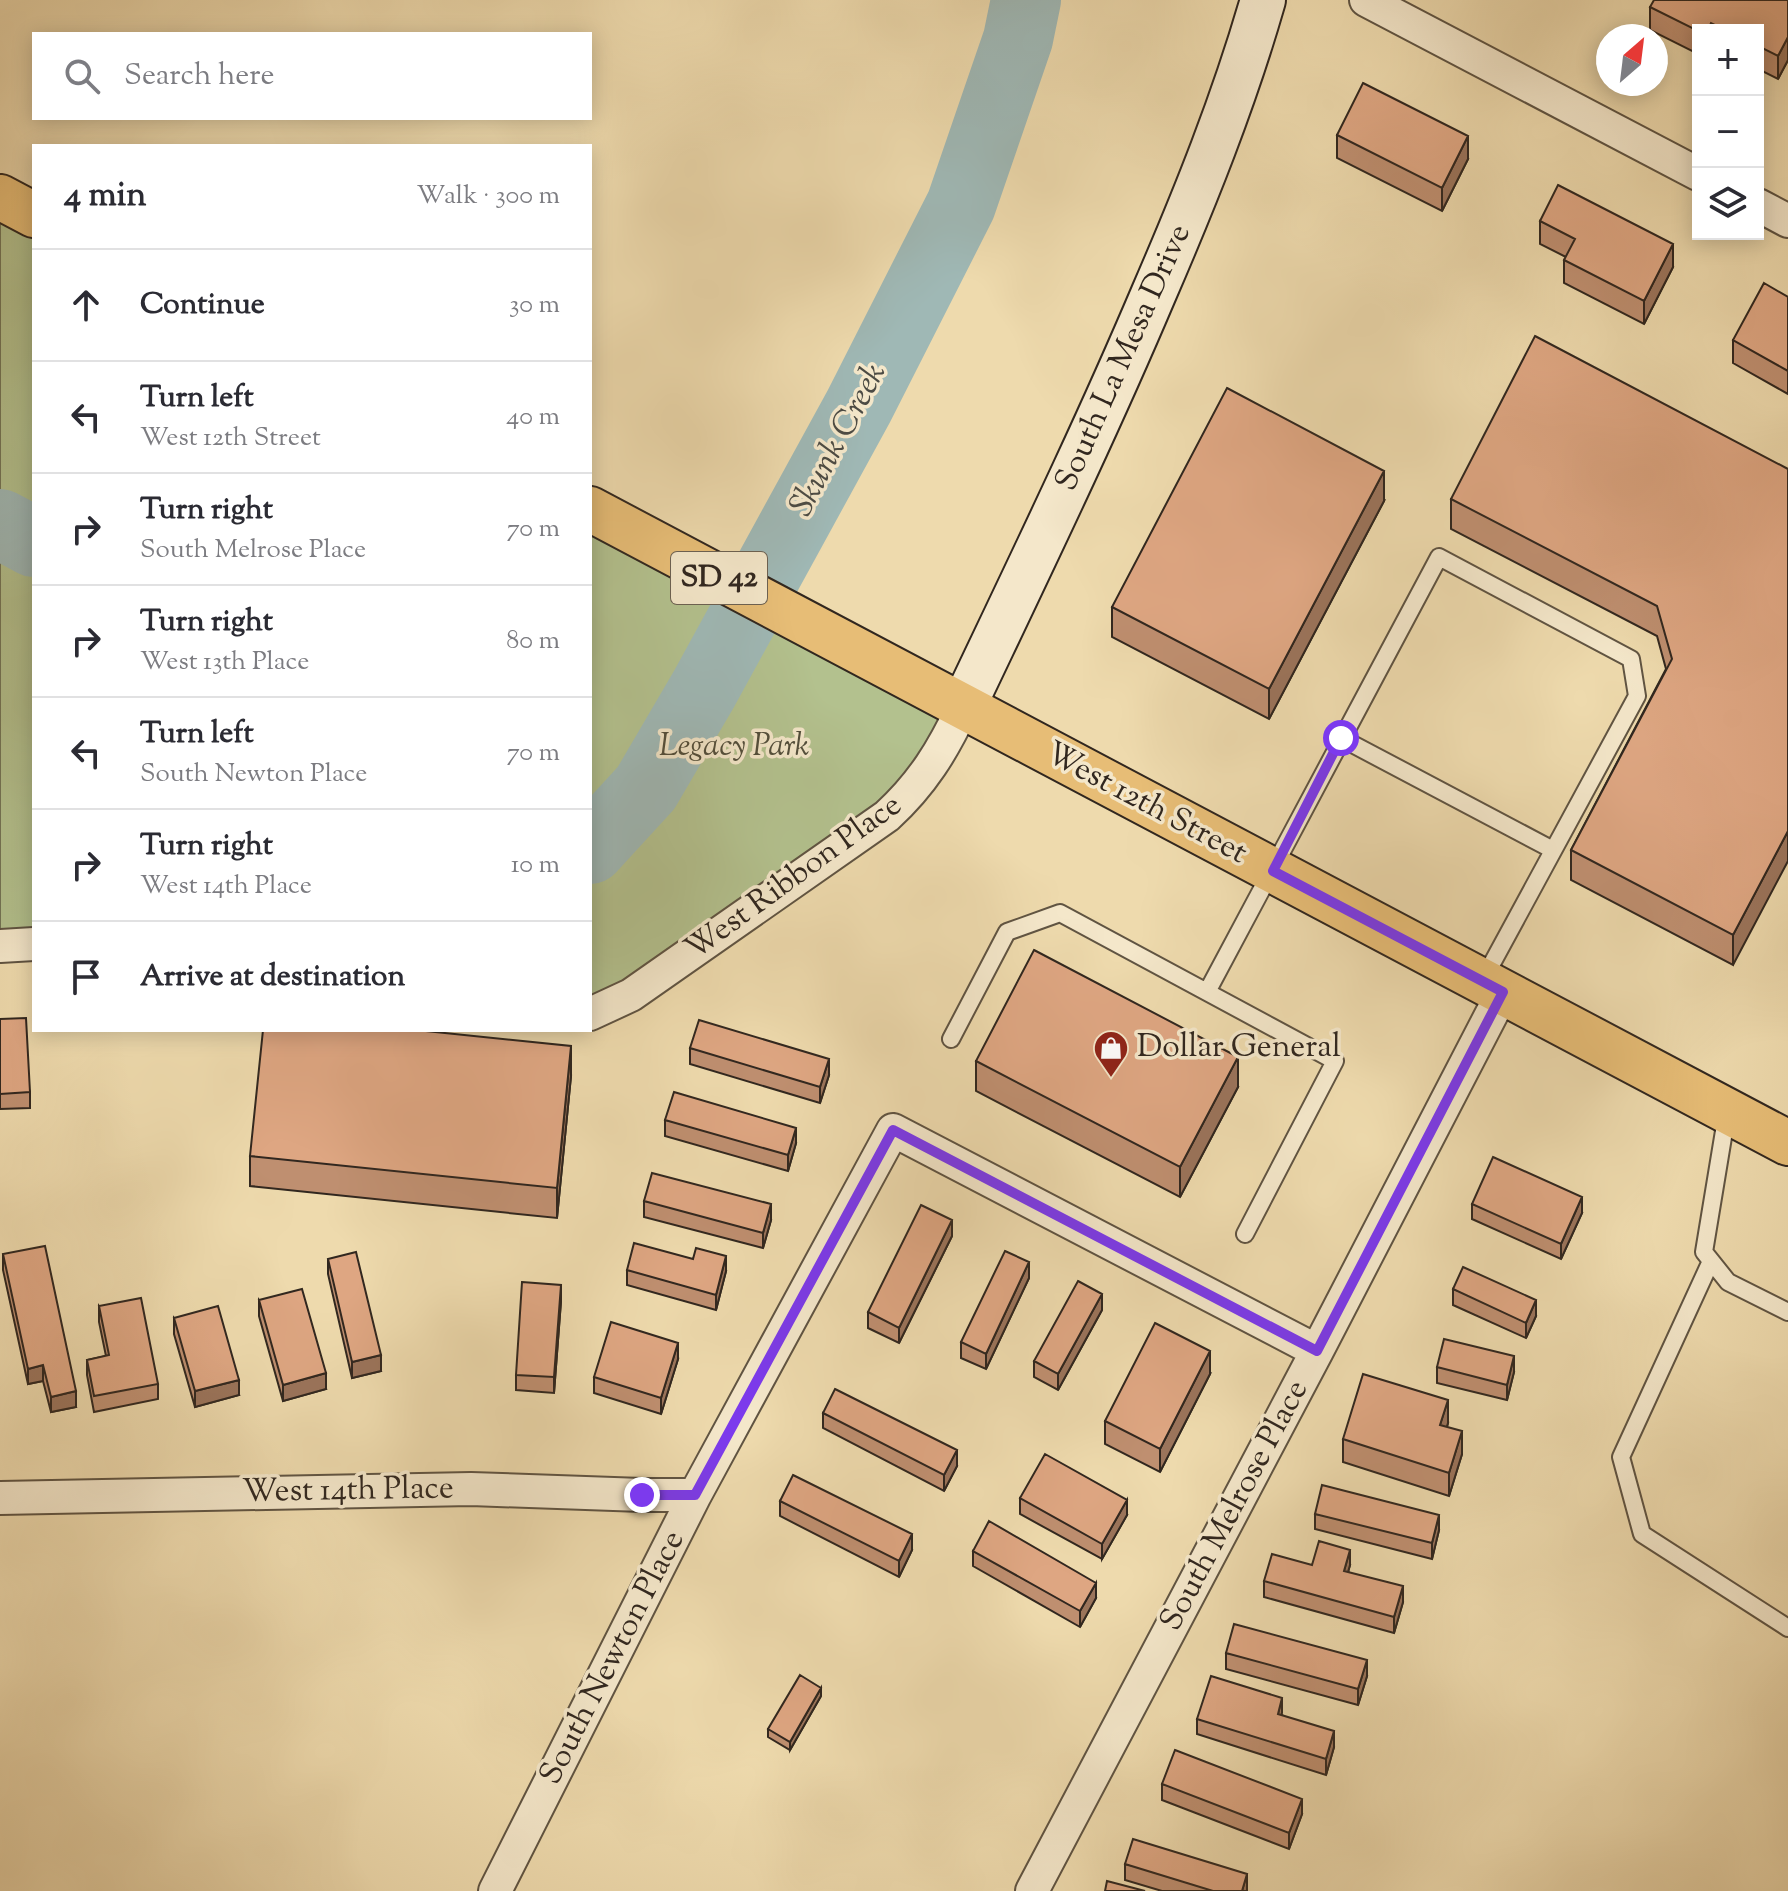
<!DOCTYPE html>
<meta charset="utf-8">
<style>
:root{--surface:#fff;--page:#f2f2f3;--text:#2b2b33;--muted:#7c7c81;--line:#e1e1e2}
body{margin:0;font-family:"Sorts Mill Goudy",serif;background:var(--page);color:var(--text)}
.controls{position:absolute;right:24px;top:24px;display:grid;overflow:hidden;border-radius:0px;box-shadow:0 4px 20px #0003}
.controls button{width:72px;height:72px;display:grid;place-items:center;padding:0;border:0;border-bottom:2px solid var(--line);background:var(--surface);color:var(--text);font:40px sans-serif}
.compass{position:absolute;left:1596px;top:24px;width:72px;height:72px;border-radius:50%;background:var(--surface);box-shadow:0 4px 20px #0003;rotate:28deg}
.stop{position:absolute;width:24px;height:24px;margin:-18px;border:6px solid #7c3aed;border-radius:50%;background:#fff}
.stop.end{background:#7c3aed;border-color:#fff;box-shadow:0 2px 8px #0008}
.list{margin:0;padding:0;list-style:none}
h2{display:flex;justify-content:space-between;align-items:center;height:104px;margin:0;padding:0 32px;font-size:34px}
h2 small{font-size:26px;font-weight:400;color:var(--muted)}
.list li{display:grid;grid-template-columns:52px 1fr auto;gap:24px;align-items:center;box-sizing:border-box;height:112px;padding:0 32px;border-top:2px solid var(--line)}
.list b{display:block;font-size:30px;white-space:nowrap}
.list p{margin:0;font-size:26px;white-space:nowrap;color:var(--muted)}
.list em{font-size:26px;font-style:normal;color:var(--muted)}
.icon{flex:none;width:44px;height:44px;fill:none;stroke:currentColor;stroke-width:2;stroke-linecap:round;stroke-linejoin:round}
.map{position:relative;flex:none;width:1788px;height:1891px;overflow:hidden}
.search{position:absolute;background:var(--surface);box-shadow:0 4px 20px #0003;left:32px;top:32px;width:560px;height:88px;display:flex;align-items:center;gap:20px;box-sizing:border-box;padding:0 28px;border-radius:0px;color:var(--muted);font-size:30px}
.panel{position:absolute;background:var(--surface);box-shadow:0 4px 20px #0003;left:32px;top:144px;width:560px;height:888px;border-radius:0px}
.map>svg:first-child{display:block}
.green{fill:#b3c18e;stroke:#727456;stroke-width:2}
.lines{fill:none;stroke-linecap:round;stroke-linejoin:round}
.river{stroke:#9fb8b5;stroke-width:70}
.lane-casing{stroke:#605442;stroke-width:20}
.street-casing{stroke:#605442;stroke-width:36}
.secondary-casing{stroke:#31271f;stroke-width:48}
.primary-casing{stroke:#31271f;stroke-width:48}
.lane{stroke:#f4e7ca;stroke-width:16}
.street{stroke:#f4e7ca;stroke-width:32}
.secondary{stroke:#f4e7ca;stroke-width:44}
.primary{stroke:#e7bd76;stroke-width:44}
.wall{fill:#bf8f70;stroke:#31271f;stroke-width:2}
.shaded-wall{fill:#9b745b;stroke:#31271f;stroke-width:2}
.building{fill:#dea682;stroke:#31271f;stroke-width:2}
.route{stroke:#7c3aed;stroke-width:10}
.labels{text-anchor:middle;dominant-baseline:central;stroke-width:7;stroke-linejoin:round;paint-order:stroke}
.shield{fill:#f4e7ca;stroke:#6c6152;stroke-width:2}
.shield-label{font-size:30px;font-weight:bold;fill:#31271f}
.street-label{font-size:32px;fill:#31271f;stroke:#f4e7ca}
.park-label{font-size:32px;font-style:italic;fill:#524e3b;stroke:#f4e7ca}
.poi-label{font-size:32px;fill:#31271f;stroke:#f4e7ca;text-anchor:start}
.water-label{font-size:34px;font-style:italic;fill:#4c4b44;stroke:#f4e7ca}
</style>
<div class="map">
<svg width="1788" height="1891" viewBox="0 0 1788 1891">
<rect width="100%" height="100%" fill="#eedaad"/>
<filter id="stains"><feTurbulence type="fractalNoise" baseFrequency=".0025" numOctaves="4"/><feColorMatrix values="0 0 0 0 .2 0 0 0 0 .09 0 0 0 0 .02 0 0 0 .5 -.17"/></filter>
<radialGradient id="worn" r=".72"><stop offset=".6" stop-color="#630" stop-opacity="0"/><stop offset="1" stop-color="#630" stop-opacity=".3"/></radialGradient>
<path class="green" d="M0 194 34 212V946L0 948Z
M590 508 963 707 887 816 590 1008Z"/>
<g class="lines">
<path class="river" d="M0 524 34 542
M590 849 646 788 704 689 859 406 961 205 1018 39 1026 0"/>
<g class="lane-casing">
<path id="lane" d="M1341 738 1553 850
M1207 992 1439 557 1631 659 1637 696 1483 980
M951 1039 1007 932 1060 913 1335 1061 1245 1234
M1727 1113 1704 1252 1728 1282 1788 1312
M1711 1261 1621 1457 1642 1534 1788 1628"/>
</g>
<g class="street-casing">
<path id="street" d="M1366 0 1698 174
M1758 205 1788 221
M0 946 34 944
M590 1014 631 995 887 816C922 784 943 750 963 707
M0 1498 471 1489 642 1495H695
M495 1891 695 1495 893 1130 1317 1351
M1032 1891 1317 1351 1503 992"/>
</g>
<g class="secondary-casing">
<path id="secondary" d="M963 707C1028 570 1094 434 1153 295 1195 198 1234 101 1263 0"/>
</g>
<g class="primary-casing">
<path id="primary" d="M0 197 34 215
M590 509 1788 1143"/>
</g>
<use href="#lane" class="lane"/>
<use href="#street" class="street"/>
<use href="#secondary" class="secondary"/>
<use href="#primary" class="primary"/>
</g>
<path class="wall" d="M1788 0V60L1778 79 1758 69V30H1698V54L1650 30V7Z
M1337 135 1468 159 1442 211 1337 158Z
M1540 221 1673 267 1644 324 1564 283V260L1566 257 1540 244Z
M1788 297V394L1733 363V340Z
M1788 469 1733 965 1571 880V850L1666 669 1657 636 1451 529V499Z
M1384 501 1269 719 1112 637V607Z
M0 1019 30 1092V1108L0 1109Z
M690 1048 829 1075 820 1103 690 1064Z
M976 1061 1238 1087 1180 1197 976 1091Z
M571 1076 557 1218 250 1186V1156Z
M665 1120 796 1143 788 1171 665 1136Z
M644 1201 771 1220 763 1248 644 1217Z
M1472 1204 1582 1213 1561 1259 1472 1219Z
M952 1236 899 1343 868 1328V1312Z
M3 1254 76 1407 51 1412 43 1381 28 1384 3 1270Z
M328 1259 381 1371 352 1378 328 1274Z
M627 1270 726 1271 716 1310 627 1285Z
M1029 1278 986 1369 961 1358V1342Z
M1453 1289 1536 1316 1526 1338 1453 1305Z
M259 1300 326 1389 283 1401 259 1316Z
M561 1301 554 1393 516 1390V1375Z
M99 1306 158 1384V1399L94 1412 87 1375V1360L106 1356 99 1322Z
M1102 1310 1058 1390 1034 1377V1361Z
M174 1318 239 1395 195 1407 174 1334Z
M678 1359 661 1414 594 1393V1377Z
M1437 1367 1514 1372 1507 1400 1437 1383Z
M1210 1374 1160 1472 1105 1444V1421Z
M823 1413 957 1466 944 1491 823 1428Z
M1448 1423 1447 1427 1462 1454 1449 1496 1343 1462V1439Z
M1020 1498 1127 1515 1102 1559 1020 1514Z
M780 1501 912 1550 899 1577 780 1516Z
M1315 1514 1439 1530 1432 1559 1315 1529Z
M973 1551 1096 1598 1080 1627 973 1566Z
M1312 1565H1350L1348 1572 1403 1602 1394 1633 1264 1597V1581Z
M1226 1653 1367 1676 1358 1705 1226 1669Z
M821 1696 790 1750 768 1737V1729Z
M1282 1715 1334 1747 1326 1775 1197 1734V1719Z
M1162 1784 1302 1814 1289 1849 1162 1800Z
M1125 1864 1247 1890V1891H1162L1125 1880Z"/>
<path class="shaded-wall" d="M1788 37V60L1778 79V56Z
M1468 136V159L1442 211V188Z
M1673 244V267L1644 324V301Z
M1384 471V501L1269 719V689Z
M1788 831V861L1733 965V935Z
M571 1046V1076L557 1218V1188Z
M1238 1057V1087L1180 1197V1167Z
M829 1059V1075L820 1103V1087Z
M796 1128V1143L788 1171V1155Z
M1582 1197V1213L1561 1259V1244Z
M771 1204V1220L763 1248V1233Z
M952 1220V1236L899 1343V1328Z
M726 1256V1271L716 1310V1295Z
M1029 1262V1278L986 1369V1354Z
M561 1285V1301L554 1393V1377Z
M1102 1294V1310L1058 1390V1374Z
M1536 1300V1316L1526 1338V1323Z
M678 1343V1359L661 1414V1398Z
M1210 1351V1374L1160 1472V1449Z
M381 1355V1371L352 1378V1362Z
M1514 1356V1372L1507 1400V1385Z
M43 1365V1381L28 1384V1369Z
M326 1373V1389L283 1401V1385Z
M239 1380V1395L195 1407V1391Z
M76 1391V1407L51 1412V1397Z
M1448 1400V1423L1440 1448V1425Z
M1462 1431V1454L1449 1496V1473Z
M957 1450V1466L944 1491V1475Z
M1127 1500V1515L1102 1559V1544Z
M1439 1515V1530L1432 1559V1543Z
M912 1534V1550L899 1577V1561Z
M1350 1550V1565L1344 1586V1571Z
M1096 1583V1598L1080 1627V1611Z
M1403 1586V1602L1394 1633V1617Z
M1367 1660V1676L1358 1705V1689Z
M821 1688V1696L790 1750V1742Z
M1282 1698V1713L1278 1729V1714Z
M1334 1731V1747L1326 1775V1759Z
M1302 1799V1814L1289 1849V1833Z
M1247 1874V1891H1242Z"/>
<path class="building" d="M1654 0H1788V37L1778 56 1758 46V30H1725L1711 23 1708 30H1698V31L1650 7Z
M1363 83 1468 136 1442 188 1337 135Z
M1558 185 1673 244 1644 301 1564 260 1575 239 1540 221Z
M1764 283 1788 297V371L1733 340Z
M1535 336 1788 469V831L1733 935 1571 850 1672 659 1657 606 1451 499Z
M1227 388 1384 471 1269 689 1112 607Z
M1034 950 1238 1057 1180 1167 976 1061Z
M26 1018 30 1092 0 1094V1019Z
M699 1020 829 1059 820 1087 690 1048Z
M263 1030H416L571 1046 557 1188 250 1156Z
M674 1092 796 1128 788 1155 665 1120Z
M1493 1157 1582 1197 1561 1244 1472 1204Z
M652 1173 771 1204 763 1233 644 1201Z
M921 1205 952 1220 899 1328 868 1312Z
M634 1243 693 1259 696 1248 726 1256 716 1295 627 1270Z
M45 1246 76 1391 51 1397 43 1365 28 1369 3 1254Z
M1005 1251 1029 1262 986 1354 961 1342Z
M356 1252 381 1355 352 1362 328 1259Z
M1463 1267 1536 1300 1526 1323 1453 1289Z
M1078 1281 1102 1294 1058 1374 1034 1361Z
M522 1282 561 1285 554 1377 516 1375Z
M302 1289 326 1373 283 1385 259 1300Z
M141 1298 158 1384 94 1396 87 1360 109 1355 99 1306Z
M218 1306 239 1380 195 1391 174 1318Z
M611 1322 678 1343 661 1398 594 1377Z
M1155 1323 1210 1351 1160 1449 1105 1421Z
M1444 1339 1514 1356 1507 1385 1437 1367Z
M1363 1374 1448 1400 1440 1425 1462 1431 1449 1473 1343 1439Z
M835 1389 957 1450 944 1475 823 1413Z
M1045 1454 1127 1500 1102 1544 1020 1498Z
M793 1475 912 1534 899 1561 780 1501Z
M1322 1485 1439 1515 1432 1543 1315 1514Z
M989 1521 1096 1583 1080 1611 973 1551Z
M1319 1541 1350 1550 1344 1571 1403 1586 1394 1617 1264 1581 1272 1554 1312 1565Z
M1234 1624 1367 1660 1358 1689 1226 1653Z
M800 1675 821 1688 790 1742 768 1729Z
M1211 1676 1282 1698 1278 1714 1334 1731 1326 1759 1197 1719Z
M1175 1750 1302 1799 1289 1833 1162 1784Z
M1133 1839 1247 1874 1242 1891H1213L1125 1864Z
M1107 1881 1145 1891H1105Z"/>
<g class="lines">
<path class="route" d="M642 1495H695L893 1130 1317 1351 1503 992 1273 871 1341 738"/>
</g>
<defs>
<g id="shop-pin" transform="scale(1.8)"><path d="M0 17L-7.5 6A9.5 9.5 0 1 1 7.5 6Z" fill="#8f2418" stroke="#f4e7ca"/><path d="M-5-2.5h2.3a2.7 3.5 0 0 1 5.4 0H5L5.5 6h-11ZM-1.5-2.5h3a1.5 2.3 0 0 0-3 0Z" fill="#fff"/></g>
</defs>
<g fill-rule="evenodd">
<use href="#shop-pin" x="1111" y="1048"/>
</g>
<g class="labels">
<rect class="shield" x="671" y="552" width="96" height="52" rx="6"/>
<g class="shield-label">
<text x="719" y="578">SD 42</text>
</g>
<g class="street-label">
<text transform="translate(1124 358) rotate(-66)">South La Mesa Drive</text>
<text transform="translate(1146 804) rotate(28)">West 12th Street</text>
<text transform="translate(794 878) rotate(-36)">West Ribbon Place</text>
<text transform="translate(348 1491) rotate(-1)">West 14th Place</text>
<text transform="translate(1235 1506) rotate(-62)">South Melrose Place</text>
<text transform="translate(613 1658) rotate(-63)">South Newton Place</text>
</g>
<g class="park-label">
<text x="734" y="747">Legacy Park</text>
</g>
<g class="poi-label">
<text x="1137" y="1048">Dollar General</text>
</g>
<g class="water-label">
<text transform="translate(839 440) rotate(-62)">Skunk Creek</text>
</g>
</g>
<rect width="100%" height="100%" filter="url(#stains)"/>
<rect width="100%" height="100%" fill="url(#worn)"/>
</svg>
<div class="controls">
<button>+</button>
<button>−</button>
<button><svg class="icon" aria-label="layers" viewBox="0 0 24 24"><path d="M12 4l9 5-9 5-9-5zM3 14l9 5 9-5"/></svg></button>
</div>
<svg class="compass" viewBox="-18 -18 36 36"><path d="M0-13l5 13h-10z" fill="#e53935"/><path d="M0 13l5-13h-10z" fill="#7c7c81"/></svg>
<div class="stop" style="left:1341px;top:738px"></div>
<div class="stop end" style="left:642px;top:1495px"></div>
<div class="search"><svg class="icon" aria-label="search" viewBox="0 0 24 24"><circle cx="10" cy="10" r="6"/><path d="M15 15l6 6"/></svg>Search here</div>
<section class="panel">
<h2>4 min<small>Walk · 300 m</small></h2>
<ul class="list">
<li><svg class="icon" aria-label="ahead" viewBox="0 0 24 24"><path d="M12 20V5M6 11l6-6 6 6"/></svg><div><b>Continue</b></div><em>30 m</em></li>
<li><svg class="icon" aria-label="left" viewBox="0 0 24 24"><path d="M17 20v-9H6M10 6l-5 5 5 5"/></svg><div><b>Turn left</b><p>West 12th Street</p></div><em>40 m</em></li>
<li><svg class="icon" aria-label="right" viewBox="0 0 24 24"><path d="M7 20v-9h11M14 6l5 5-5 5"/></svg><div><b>Turn right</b><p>South Melrose Place</p></div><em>70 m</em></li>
<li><svg class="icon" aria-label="right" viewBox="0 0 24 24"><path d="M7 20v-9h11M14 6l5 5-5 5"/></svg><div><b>Turn right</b><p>West 13th Place</p></div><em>80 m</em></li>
<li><svg class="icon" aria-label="left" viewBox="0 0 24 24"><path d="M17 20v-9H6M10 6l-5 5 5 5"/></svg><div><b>Turn left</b><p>South Newton Place</p></div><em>70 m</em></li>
<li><svg class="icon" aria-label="right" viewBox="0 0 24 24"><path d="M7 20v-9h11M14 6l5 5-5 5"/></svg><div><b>Turn right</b><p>West 14th Place</p></div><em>10 m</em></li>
<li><svg class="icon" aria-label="arrive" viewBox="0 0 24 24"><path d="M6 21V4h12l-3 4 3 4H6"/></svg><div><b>Arrive at destination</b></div></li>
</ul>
</section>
</div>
